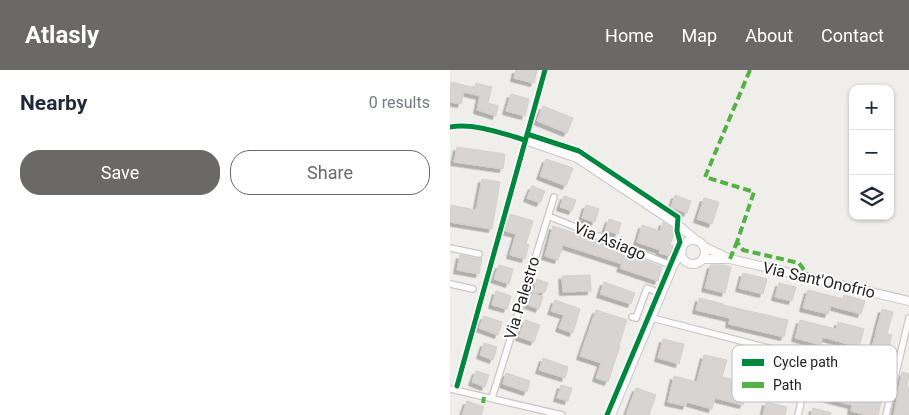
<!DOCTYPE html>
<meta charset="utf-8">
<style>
:root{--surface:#fff;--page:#f2f2f3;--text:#1f2937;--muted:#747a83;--line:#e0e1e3;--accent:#6a6968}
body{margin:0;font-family:Roboto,sans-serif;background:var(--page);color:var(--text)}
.controls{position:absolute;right:15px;top:15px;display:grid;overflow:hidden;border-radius:10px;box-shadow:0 1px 4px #0004}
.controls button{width:45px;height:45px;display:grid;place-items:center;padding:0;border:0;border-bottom:1px solid var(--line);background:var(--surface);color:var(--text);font:25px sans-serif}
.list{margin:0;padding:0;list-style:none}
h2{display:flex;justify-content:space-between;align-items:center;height:65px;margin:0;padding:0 20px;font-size:21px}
h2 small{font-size:16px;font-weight:400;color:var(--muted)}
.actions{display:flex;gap:10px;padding:15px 20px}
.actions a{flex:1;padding:11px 0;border:1px solid var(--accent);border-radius:20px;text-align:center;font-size:18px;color:var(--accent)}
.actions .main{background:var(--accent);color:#fff}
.icon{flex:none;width:28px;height:28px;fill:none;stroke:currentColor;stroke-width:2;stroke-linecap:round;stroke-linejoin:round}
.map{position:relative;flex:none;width:459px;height:345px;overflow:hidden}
header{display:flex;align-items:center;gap:30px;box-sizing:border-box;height:70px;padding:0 25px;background:var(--accent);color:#fff}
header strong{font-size:24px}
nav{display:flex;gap:28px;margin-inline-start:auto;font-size:18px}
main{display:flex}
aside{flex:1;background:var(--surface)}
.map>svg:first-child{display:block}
.building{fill:#d7d4d2;stroke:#d3d0cc;filter:url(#shadow)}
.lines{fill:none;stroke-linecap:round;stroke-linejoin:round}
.minor-casing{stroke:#c9c8c7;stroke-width:8}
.tertiary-casing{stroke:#c9c8c7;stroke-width:10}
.minor{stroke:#fdfcfc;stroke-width:5.5}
.tertiary{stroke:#fdfcfc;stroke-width:8}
.quiet{stroke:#55b145;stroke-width:4;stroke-dasharray:8 4;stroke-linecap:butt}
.cycleway-casing{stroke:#fff;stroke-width:8}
.cycleway{stroke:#00873e;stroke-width:5}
.labels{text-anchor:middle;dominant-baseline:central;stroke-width:4;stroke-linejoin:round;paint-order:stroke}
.street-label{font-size:16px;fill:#222;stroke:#fff}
.key{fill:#fff;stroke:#bdbdbd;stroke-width:1}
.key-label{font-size:14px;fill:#222}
</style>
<header>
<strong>Atlasly</strong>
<nav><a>Home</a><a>Map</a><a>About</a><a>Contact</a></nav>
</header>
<main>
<aside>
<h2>Nearby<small>0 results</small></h2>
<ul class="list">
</ul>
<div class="actions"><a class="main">Save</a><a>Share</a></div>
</aside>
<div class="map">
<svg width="459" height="345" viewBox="0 0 459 345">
<defs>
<filter id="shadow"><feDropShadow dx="-3.5" dy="3.5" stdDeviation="0" flood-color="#0004"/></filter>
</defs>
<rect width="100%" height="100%" fill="#f0eeeb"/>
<path class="building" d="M66 0H87L84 13 64 8Z
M1 12 25 18 26 13 42 17 38 33 48 36 46 46 27 40 30 26 14 22 11 34 0 32Z
M61 24 79 29 75 46 56 41Z
M93 36 123 48 117 63 87 51Z
M7 77 55 84 53 99 4 92Z
M96 89 123 98 116 116 90 106Z
M32 109 50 112 42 159 0 152V135L26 140Z
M82 116 95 121 90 133 77 128Z
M225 125 241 131 237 143 221 137Z
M114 126 126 130 122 141 110 137Z
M254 128 269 132 262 154 247 149Z
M136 135 149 139 145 152 132 148Z
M60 144 83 151 76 174 79 175 75 189 60 185 66 164 55 161Z
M159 149 171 153 168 164 155 160Z
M213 152 225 160 220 175 224 176 220 186 209 183 210 180 187 172 192 155 210 161Z
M103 156 128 164V163L170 180V181L212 197 208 211 170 198 172 194 113 175 108 190 95 186Z
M10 185 28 189 32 188 29 204 7 200Z
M49 195 63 199 59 214 44 209Z
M261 195H273L281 197 275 223 255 218Z
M293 203 317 209 313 224 289 218Z
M140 205 141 221 113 222 112 206Z
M87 209 98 213 95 222 83 223Z
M154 212 185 223 181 234 150 224Z
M329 213 346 217 342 231 325 227Z
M358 220 393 229 394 225 415 231 411 244 381 236 378 244 353 238Z
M46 221 61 226 57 239 42 235Z
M82 223 93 227 89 239 78 235Z
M249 228 273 234V235L338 250 334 267 279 254 280 248 246 240Z
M105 230 130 239 123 263 109 258 114 245 101 241Z
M432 239 443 242 437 264 442 265 436 289 420 285Z
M146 240 177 250 169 275 170 276 158 312 146 308 151 293 130 286Z
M34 246 52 252 48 265 29 258Z
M75 250 90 255 84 272 69 267Z
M350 250 386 259 388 252 414 259 409 277 372 267 371 275 345 268Z
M213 269 234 274 229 294 208 288Z
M34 273 47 277 43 290 30 285Z
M254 285 277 290 272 307 299 314 293 335 265 328 262 339 237 332 236 336 218 332 224 306 247 312Z
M93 288 118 297 115 308 89 300Z
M26 301 39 305 35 317 22 312Z
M452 302 459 304 457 317 459 318V345H444Z
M56 303 80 311 77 322 53 314Z
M372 304 408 313 409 309 435 315 428 345H416L401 341 402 335 367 326Z
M111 315 122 318 118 331 107 328Z
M186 318 206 325 199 345H176Z
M17 331 34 337 31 345H12Z
M316 332 337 337 335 345H313Z
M363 338 381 343V345H361Z"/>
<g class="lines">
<g class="minor-casing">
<path id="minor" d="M0 57C25 53 51 63 75 70
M98 146 223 196
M0 178 29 184
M0 214 23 219
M182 247 186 248 197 218 212 224
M202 248 361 289 445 307
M0 319 112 345
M42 328 104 127
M348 345 361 289
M436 345 459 248"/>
</g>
<g class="tertiary-casing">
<path id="tertiary" d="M75 70 127 88 228 155 246 170
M231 182a12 12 0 1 1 24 0a12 12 0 1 1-24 0Z
M255 177 280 189 459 231
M253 189H275
M161 345 223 196 232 180"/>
</g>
<use href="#minor" class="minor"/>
<use href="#tertiary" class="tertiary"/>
<path class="quiet" d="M300 0 255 107 304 122 287 172 293 180 349 193 360 208
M280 189 287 172
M33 333 34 327"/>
<g class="cycleway-casing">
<path id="cycleway" d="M0 57C25 53 51 63 75 70
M77 64 129 81 228 147 227 161 230 172 157 345
M7 316 95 0"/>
</g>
<use href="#cycleway" class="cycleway"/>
</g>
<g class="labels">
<g class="street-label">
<text transform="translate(160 171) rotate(22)">Via Asiago</text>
<text transform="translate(369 210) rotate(13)">Via Sant'Onofrio</text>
<text transform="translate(72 228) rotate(-73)">Via Palestro</text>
</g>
</g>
<rect x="282" y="275" width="165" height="57" rx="8" class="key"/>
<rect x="292" y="289" width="22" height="7" fill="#00873e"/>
<rect x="292" y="312" width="22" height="6" fill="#55b145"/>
<g class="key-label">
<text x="323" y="297">Cycle path</text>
<text x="323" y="320">Path</text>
</g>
</svg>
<div class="controls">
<button>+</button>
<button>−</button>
<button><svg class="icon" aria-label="layers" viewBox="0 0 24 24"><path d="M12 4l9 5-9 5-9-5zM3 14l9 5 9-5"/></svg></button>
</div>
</div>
</main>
